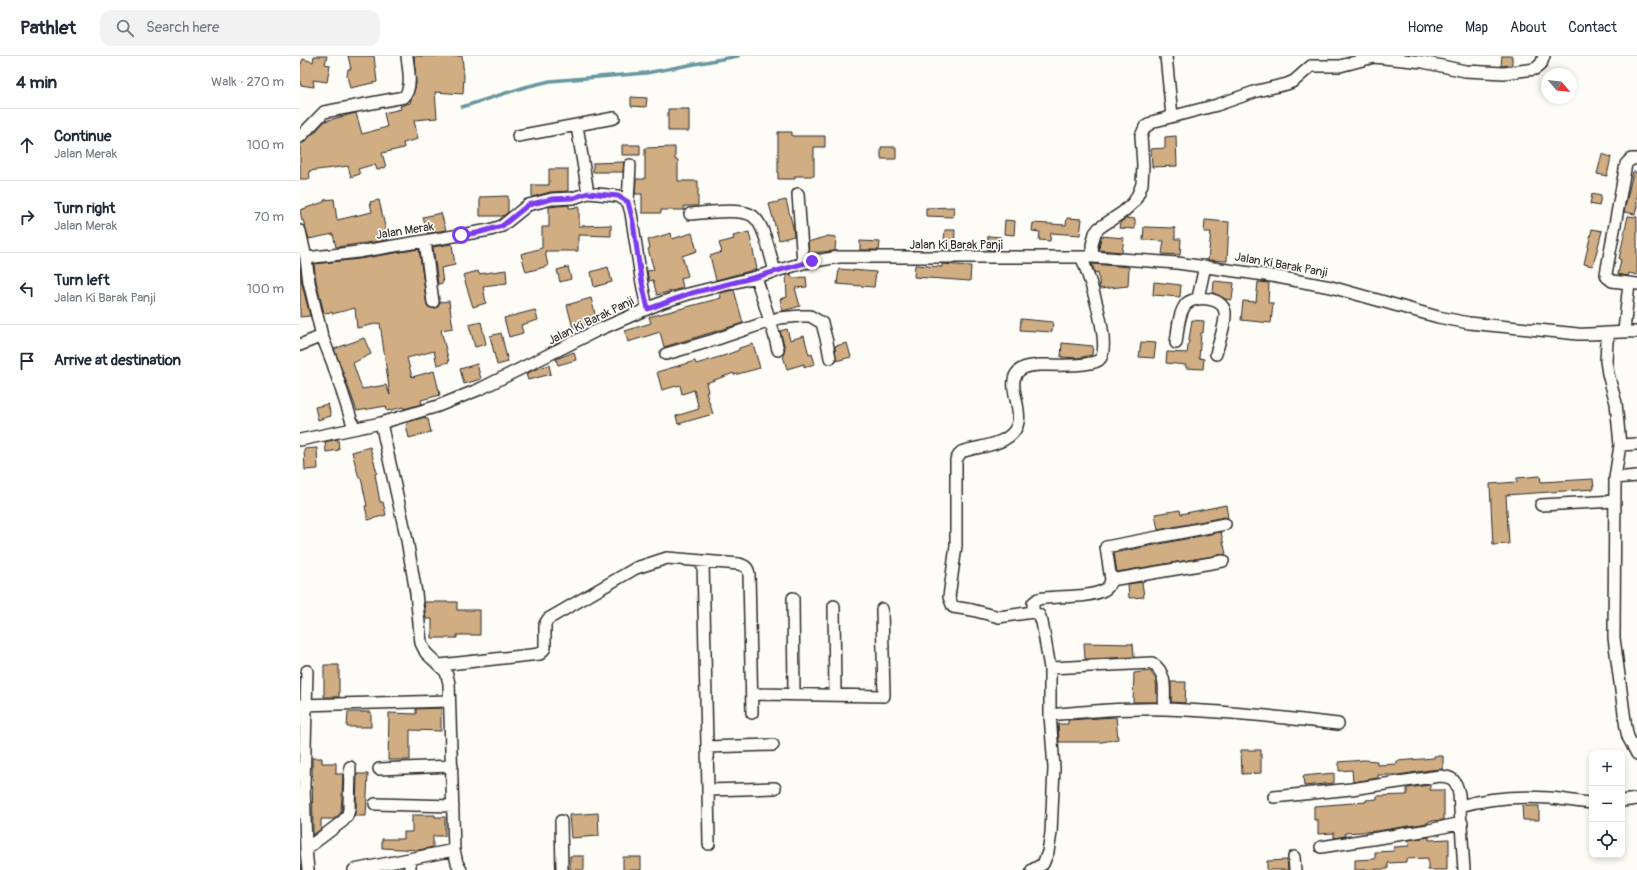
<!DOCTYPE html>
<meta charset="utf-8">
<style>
:root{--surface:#fff;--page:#f2f2f3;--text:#1f2937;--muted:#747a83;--line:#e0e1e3}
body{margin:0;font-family:Pangolin,sans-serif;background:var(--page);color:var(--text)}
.controls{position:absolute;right:12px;bottom:12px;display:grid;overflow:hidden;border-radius:8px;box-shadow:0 2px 6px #0003}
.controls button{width:36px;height:36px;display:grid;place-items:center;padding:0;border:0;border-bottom:1px solid var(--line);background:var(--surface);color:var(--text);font:20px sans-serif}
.compass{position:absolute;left:1241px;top:12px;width:36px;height:36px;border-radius:50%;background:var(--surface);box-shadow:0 2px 6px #0003;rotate:118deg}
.stop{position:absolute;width:12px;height:12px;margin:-9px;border:3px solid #7c3aed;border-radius:50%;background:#fff}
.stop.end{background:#7c3aed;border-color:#fff;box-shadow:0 1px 4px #0008}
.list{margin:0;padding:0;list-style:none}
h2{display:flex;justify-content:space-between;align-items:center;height:52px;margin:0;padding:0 16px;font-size:17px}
h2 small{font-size:13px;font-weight:400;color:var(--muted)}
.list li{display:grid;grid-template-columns:26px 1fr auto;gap:12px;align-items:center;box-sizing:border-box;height:72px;padding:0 16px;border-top:1px solid var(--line)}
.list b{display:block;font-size:15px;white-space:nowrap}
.list p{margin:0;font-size:13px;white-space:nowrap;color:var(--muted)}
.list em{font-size:13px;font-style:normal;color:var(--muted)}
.icon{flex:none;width:22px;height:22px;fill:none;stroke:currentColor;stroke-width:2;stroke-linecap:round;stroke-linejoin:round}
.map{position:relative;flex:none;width:1337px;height:814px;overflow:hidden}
header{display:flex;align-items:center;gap:24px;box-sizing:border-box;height:56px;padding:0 20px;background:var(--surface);border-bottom:1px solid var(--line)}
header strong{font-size:19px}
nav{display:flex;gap:22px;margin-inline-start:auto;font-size:14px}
.search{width:280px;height:36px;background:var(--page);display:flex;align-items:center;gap:10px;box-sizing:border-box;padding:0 14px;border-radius:12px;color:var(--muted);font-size:15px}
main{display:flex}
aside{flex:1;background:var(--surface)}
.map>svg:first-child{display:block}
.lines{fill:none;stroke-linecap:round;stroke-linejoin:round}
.stream{stroke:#67979f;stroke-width:3.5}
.building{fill:#d1ad83;stroke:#2b2b2b}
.minor-casing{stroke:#2b2b2b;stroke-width:14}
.minor{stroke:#fdfcf7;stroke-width:11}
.route{stroke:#7c3aed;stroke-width:5}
.labels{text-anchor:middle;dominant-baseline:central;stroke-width:3.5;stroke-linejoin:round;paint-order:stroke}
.street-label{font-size:12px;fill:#2b2b2b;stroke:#fdfcf7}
</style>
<header>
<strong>Pathlet</strong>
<div class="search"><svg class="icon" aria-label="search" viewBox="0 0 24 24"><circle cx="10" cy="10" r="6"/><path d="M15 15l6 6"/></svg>Search here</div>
<nav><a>Home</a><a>Map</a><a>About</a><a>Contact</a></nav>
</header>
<main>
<aside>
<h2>4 min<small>Walk · 270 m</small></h2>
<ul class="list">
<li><svg class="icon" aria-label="ahead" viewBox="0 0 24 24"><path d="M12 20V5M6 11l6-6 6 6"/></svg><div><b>Continue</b><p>Jalan Merak</p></div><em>100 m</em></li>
<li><svg class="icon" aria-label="right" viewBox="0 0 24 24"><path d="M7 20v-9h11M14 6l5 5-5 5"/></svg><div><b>Turn right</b><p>Jalan Merak</p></div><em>70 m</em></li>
<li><svg class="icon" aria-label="left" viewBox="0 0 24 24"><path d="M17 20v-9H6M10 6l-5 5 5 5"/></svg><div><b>Turn left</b><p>Jalan Ki Barak Panji</p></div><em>100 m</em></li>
<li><svg class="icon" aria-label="arrive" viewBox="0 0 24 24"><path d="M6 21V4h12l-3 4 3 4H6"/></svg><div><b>Arrive at destination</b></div></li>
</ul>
</aside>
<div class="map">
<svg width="1337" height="814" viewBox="0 0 1337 814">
<rect width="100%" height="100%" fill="#fdfcf7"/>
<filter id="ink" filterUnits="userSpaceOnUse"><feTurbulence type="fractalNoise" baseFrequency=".025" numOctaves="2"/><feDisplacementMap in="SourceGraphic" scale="8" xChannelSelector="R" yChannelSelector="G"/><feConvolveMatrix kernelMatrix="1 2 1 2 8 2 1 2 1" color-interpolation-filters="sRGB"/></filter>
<g filter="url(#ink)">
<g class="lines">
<path class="stream" d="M162 51 225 31 250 25 346 17 438 0"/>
</g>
<path class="building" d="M14 0H27L25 8 30 9 27 26 13 24 14 31 0 29V10L3 3 13 6Z
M48 0H74L77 26 50 32 47 20 48 13H51Z
M114 0H162L164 20 163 38 135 36 137 62 114 64 118 83 103 87 104 92 82 97 86 111 77 114 75 108 58 113 60 118 51 121 48 110 9 115 10 123H0V88L5 86 12 78 16 76V75L25 65 56 57 62 78 87 71 84 57 101 53 100 50 110 47 116 28Z
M1202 0H1212V9L1201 10Z
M331 41 347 42 346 51 331 50Z
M368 53H389V75H368Z
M478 76H492V80H525V91H514V120H495V123H478Z
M876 80 877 110 852 111 851 93 865 92V81Z
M322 89H340V99H322Z
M375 91V104H378V125H398V150H384V154H361V157H342V138H335L336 123H345V92Z
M581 91H596V103H581Z
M1302 98 1311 101 1307 120 1297 118Z
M324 106 323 116H293V107Z
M249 113H268V135L250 136 232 141V129H249Z
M1333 116H1337V151L1335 158 1324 156Z
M1292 138 1301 140 1299 150 1290 148Z
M208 140V156L203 160H180V141Z
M34 143 37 164 72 156 70 146 79 144 88 184 36 191 33 178 9 183 3 164 2 165 0 154 24 146V144Z
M486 144 493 171 494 180 479 184 469 148Z
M269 149V152L279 151V170L311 169V180L279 179 278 180V195H245L248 210 226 216 221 198 242 192V171H249V151Z
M654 151 653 161 626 160V152Z
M141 157 146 174 127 177 123 161Z
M1328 160 1337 161V219L1329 217 1328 220 1318 218 1321 204 1319 203Z
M767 162 782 163 780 179 751 177 750 185 739 184 740 176 732 175 733 167 766 169Z
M826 162 835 163V173L819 172 820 167Z
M705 164 715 165 714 179 704 178Z
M905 164 929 166 927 205 908 204 911 176H904Z
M844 171 875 172V183H881L880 199 862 198 864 185 843 184Z
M1292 173 1302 175 1293 210 1284 208Z
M645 174H655L654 194H643Z
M449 176 457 213 416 224 410 200 422 196 419 187 434 183 433 180Z
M371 177 372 183 392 177 397 195 382 200 388 220 381 222 383 232 357 239 353 224 349 225 348 221 347 215 354 214 348 193 350 192 348 184Z
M528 180 536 181 535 195 509 197 508 186Z
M688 180 701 181 700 194 687 193Z
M801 180 824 182 822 196 799 194Z
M560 185 580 186 579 194H560Z
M152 188 155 209 141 212 143 227 138 228 133 191Z
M119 193 127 250 134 253 138 251 140 246 149 245 153 272 141 274 149 306 137 309 134 295 107 302 112 321 134 315 140 339 121 344 122 348 104 353V351L87 355 86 350 57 355 34 293 64 282 71 298 53 307 62 333 86 329 90 339 80 267 57 272 55 252 32 258V256L24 257 16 225 14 208 59 203Z
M642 208 671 210 670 225 614 221 615 209 642 211Z
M792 208 829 211 828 230 800 233 798 216 795 217Z
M0 210 2 228 10 260 0 261Z
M268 211 271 223 260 226 257 214Z
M308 211 312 226 294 231 291 216Z
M539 213 576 216 574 231 537 228Z
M206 214 207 227 183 230 186 247 173 251 163 219 178 215 179 218Z
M491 218 492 222 506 221 507 231 495 232 500 250 483 255 480 243 487 241 486 219Z
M914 225 934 227 932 244 925 243 913 237Z
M854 226 881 229 880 241 853 239Z
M958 226 969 227 968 247H973L971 267 941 264 943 245 956 246Z
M434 234 443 267 364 291 360 276 328 286 325 275 351 267 349 261 421 242 420 237Z
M291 242 297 266 273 272 267 249Z
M235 254 238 264 221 269 223 277 209 281 204 262Z
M721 263 753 266 752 276 720 274Z
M892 264 904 265 903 277H901L899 302 904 303 903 313 886 312V309L866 307 867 296 887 297Z
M181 266 186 288 175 291 169 269Z
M487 273 490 284 504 280 509 299 512 298 515 308 504 311V308L487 313 483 300 485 292 480 275Z
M201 277 208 306 197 309 190 280Z
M841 286 856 287 854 302 839 301Z
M547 287 551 301 536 305 535 290Z
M762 287 793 290 792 299 778 302 761 301Z
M453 288 460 312 434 319V317L406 327 408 336H406L413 358 378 368 376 360 399 353 394 334 382 338 380 329 362 334 357 316 395 305 396 308 426 299 439 294V292Z
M274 296 276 304 258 309 256 303Z
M177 308 181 323 164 328 160 313Z
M249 309 251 318 228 324 226 318 236 313Z
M28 348 31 360 18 364 15 351Z
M125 361 126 363H128L131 376 109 382 106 369 108 368V366Z
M38 383 39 394 26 396 25 386Z
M70 391 77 417 75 418 80 446H83L86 459 68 464 65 450H67L61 422H59L52 396Z
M17 392 18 413 5 414 4 393Z
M1240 420 1241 426 1293 423 1294 433 1206 439 1209 488 1193 489 1190 428 1217 426V422Z
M926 449 928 462 924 461 858 474 855 458 880 454 881 458Z
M921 476 926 498 817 516 814 497Z
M842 526 844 541 829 542 828 528Z
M124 546H157V554H180V579H157V582H132V563H126Z
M784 587 833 588 834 601 785 603Z
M24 609H39V641H24Z
M850 615 856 623 857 646H833L834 617Z
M871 626H886L885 647 871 646Z
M141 652V675L110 674V704H88L89 657 116 658V653Z
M48 656H71V671H47Z
M816 661 818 683 802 686H759L758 668H768V664Z
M941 694H961V717L942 718Z
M1134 700H1143V713L1130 714 1098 719H1078V722L1053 726 1052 714 1039 715V706L1064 704 1077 705V709L1097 708V705L1134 702Z
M12 702H22V707H36V718H43L41 757 34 763H21V773L13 779Z
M1034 717V727L1004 730 1003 720Z
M57 718H68L66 760H54L56 754Z
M1130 729V734H1144V764L1129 765 1128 767 1077 775 1045 777V780L1034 782V777L1018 778V764H1014V750L1066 746V744L1077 743V740L1107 739V732Z
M1222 750H1239V764H1223Z
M298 757 299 780 271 782 269 759Z
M112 759H135V761H145V780H133V791L119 794 82 792V783H104V776H112Z
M1129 781V784L1149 783V799H1147V814H1128V802L1106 803V806L1088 807V813L1055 814V804L1075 803V796L1094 795V791L1109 790 1108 784Z
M270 800H284V814H270Z
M323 801H341V814H323Z
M987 804 988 814H967V805Z"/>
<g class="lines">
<g class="minor-casing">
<path id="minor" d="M866 0 872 60
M277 70 288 137
M218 80 314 62
M0 81 24 56 104 41C113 31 108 12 107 0
M1337 103H1331L1326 108 1306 218 1307 221 1312 225 1337 228
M498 138 503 207
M328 146 330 109
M390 158C404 157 444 151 454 161 465 170 471 202 475 216
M0 175 6 202 9 226 22 280 33 308 54 372
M125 185 133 246
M793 201 792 189 795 177 799 172 823 156 834 146 839 136 842 128 843 109 841 80 845 71 855 65 917 49 957 35 987 28 994 25 1011 10H1040L1074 1 1123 6 1165 15 1204 17 1235 13 1241 8 1244 0
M6 202 58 196 190 174 202 170 228 149 252 143 273 142 288 137 318 140 328 146 331 157 341 222 347 253
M456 221 474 278 478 294
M898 242 905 210
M1324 275 1329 227
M1309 278 1307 285 1306 305 1308 318 1316 347 1320 389 1315 422 1314 582 1326 672 1328 681 1337 698
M876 287C878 275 878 258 886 248 895 239 923 241 925 256 926 269 919 285 916 298
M0 289 22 280
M366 298 414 284 479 262 501 260H510L522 267 527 286 530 302
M81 367 107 484 116 537 121 587 126 597 146 616 149 627 154 794 157 807 161 814
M0 384 81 367 138 350 180 333 296 275 363 246 388 238 456 221 503 207 539 201H793L877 207 972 220 1031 231 1138 261 1169 267 1278 278C1298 279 1317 275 1337 276
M1320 389 1337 388
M1315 422 1337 420
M1241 449 1315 445
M403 505 408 734 475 732
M811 524 923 505
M493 542 494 638
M534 550 535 639
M733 556V547L738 543C758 539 787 543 804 534 808 532 810 528 811 524L806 491 925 468
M140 609 240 598 245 592V568L248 563 336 512 367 502 439 508C445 510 448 511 449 518L452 657
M750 612 852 607C868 617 864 636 864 653
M7 615 4 729 6 793 8 814
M452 638 584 640 582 553
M0 649 149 645
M750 659C788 655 827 652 865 653 923 655 981 661 1038 668
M407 691 473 689
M79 713 152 710
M408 734 409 788
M974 741 1051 733 1140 720C1154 721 1156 725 1159 738L1164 814
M1322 745 1337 743
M75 748 153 750
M1160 750C1188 742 1220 740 1249 742 1263 743 1277 746 1292 747
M261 765 262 814
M1021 791 1129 774 1162 767
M6 793 43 765 47 760 49 754 50 711
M994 801 995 814
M54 814 154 794
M110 814V803
M732 814 743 808 748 796 751 777 754 712 750 659V612L742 566 739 559 733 556 699 561 672 554 653 551 649 541 656 490V404L661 396C675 391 692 391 705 383 735 366 704 333 717 317 722 310 731 310 739 309 752 309 789 311 799 304 814 293 788 218 782 202"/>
</g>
<use href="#minor" class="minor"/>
</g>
</g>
<g class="lines" filter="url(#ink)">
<path class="route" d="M161 179 177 177 202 170 228 149 252 143 273 142 288 137 318 140 328 146 333 166 341 222 348 253 388 238 456 221 512 205"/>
</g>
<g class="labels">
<g class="street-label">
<text transform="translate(105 175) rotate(-9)">Jalan Merak</text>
<text x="656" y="189">Jalan Ki Barak Panji</text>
<text transform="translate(981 209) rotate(10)">Jalan Ki Barak Panji</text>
<text transform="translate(291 265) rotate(-26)">Jalan Ki Barak Panji</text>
</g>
</g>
</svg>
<div class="controls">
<button>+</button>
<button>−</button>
<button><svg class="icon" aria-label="locate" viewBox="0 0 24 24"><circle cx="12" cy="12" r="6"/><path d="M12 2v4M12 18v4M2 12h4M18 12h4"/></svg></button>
</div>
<svg class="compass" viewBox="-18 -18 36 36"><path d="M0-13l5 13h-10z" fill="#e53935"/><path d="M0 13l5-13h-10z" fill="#747a83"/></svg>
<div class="stop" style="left:161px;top:179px"></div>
<div class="stop end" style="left:512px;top:205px"></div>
</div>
</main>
